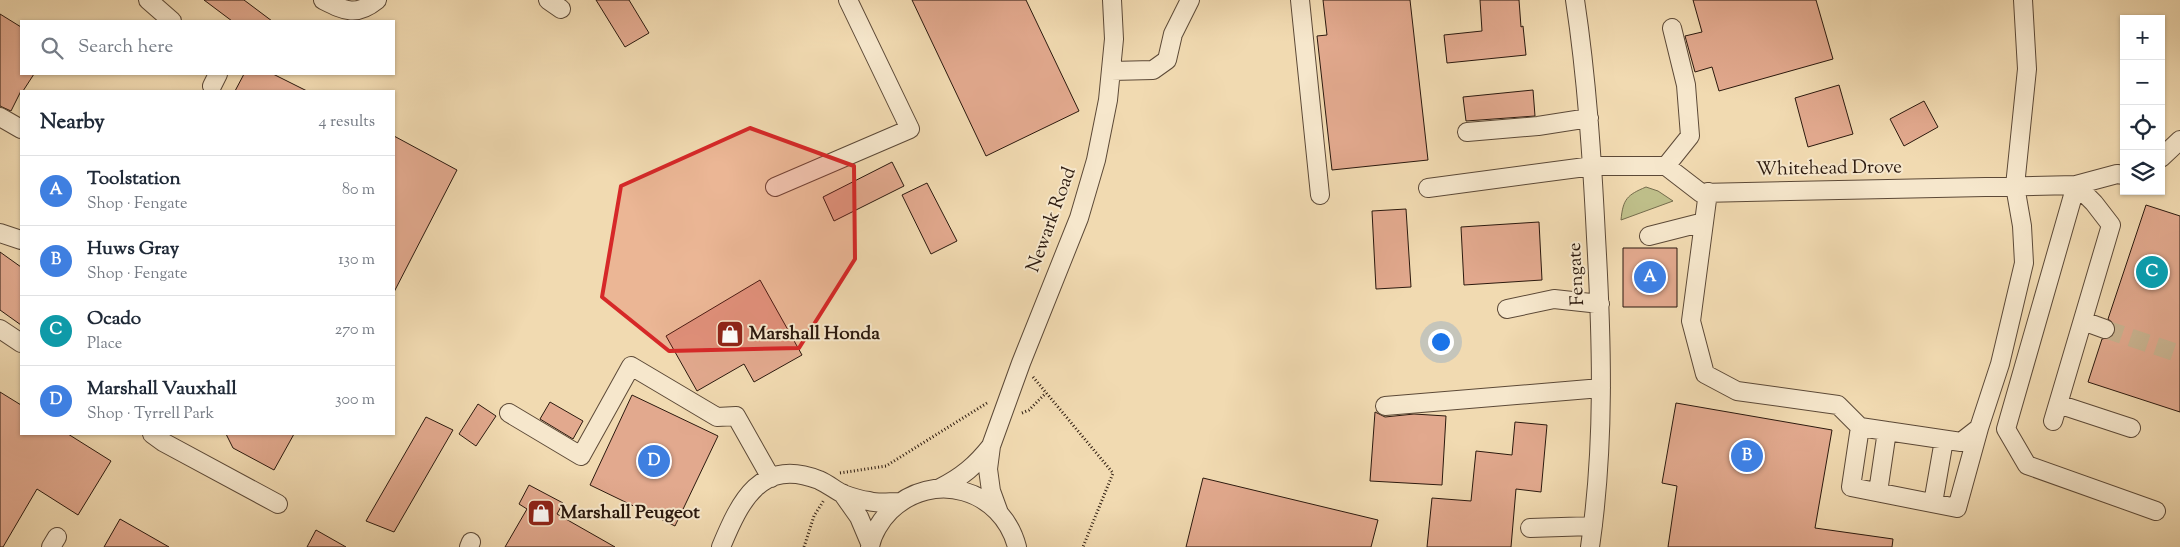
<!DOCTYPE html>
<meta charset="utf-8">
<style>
:root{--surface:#fff;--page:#f2f2f3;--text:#1f2937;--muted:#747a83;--line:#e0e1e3;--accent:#db2777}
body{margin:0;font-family:"Sorts Mill Goudy",serif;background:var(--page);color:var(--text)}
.controls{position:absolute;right:15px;top:15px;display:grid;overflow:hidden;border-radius:0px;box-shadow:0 1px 4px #0004}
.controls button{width:45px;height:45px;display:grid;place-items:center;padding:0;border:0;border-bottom:1px solid var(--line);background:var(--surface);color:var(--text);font:25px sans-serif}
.you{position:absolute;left:1440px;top:341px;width:18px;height:18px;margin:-12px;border:4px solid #fff;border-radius:50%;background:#1a73e8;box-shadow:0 0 0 8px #1a73e833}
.badge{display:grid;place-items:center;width:32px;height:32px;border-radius:50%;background:var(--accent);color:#fff;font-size:16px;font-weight:700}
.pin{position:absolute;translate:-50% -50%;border:2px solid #fff;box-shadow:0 1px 5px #0006}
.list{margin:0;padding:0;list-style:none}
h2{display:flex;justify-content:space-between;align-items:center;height:65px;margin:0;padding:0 20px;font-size:21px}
h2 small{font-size:16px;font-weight:400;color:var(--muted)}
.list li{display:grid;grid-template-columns:32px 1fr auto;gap:15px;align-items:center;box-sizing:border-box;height:70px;padding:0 20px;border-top:1px solid var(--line)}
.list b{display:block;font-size:19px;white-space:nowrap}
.list p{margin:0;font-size:16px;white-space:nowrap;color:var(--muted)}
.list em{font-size:16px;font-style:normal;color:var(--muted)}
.icon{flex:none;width:28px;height:28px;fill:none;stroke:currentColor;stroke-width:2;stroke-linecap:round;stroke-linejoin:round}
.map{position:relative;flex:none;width:2180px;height:547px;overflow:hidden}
.search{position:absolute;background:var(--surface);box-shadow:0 1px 4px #0004;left:20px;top:20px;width:375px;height:55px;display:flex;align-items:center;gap:12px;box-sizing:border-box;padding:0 18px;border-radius:0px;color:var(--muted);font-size:19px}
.panel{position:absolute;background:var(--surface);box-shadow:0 1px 4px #0004;left:20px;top:90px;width:375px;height:345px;border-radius:0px}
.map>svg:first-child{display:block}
.green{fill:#bebe89;stroke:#746c4c}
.building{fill:#e2a98e;stroke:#2b190e}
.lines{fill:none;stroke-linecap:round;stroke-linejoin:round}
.minor-tunnel{stroke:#c9b390;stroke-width:18;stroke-dasharray:18 9;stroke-linecap:butt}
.minor-casing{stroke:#5c4937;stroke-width:20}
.path{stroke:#2b190e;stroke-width:3;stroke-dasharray:1 2.5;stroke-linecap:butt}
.minor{stroke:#f6e7cc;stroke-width:18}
.marked{fill:#d62828;fill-opacity:0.2;stroke:#d62828;stroke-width:4;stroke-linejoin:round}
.labels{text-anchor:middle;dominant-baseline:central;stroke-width:4;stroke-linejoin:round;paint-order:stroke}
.street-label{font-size:19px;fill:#2b190e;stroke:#f6e7cc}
.poi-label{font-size:19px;font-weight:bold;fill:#2b190e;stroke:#f6e7cc;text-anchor:start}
</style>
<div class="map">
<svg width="2180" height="547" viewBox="0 0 2180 547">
<rect width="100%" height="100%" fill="#f1dab1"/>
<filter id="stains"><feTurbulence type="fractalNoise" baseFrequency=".004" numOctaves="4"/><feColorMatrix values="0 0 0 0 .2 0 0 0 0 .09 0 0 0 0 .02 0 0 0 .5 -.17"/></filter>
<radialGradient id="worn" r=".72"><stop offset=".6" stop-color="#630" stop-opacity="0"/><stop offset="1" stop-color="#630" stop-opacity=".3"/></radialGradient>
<path class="green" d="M1646 187 1658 191 1673 201 1621 220C1623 199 1627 195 1646 187Z"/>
<path class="building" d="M204 0H244L272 21H232Z
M596 0H629L649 33 625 47Z
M912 0H1026L1079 111 986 156Z
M1323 0H1410L1428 160 1332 170 1317 36 1327 35Z
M1480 0H1519L1521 27 1523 26 1526 55 1447 63 1444 35 1482 31Z
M1693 0H1816L1833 59 1719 91 1712 67 1695 72 1685 36 1702 32Z
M0 14 21 27V74H34L23 91H21L11 111 0 106Z
M244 74H273L307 91H235Z
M1839 85 1853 134 1808 147 1795 98Z
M1533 90 1535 116 1466 121 1463 97Z
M1924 101 1938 127 1904 146 1890 119Z
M394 136 457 170 394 292Z
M892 162 904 186 834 221 823 197Z
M927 183 957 241 931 254 902 195Z
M2146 205 2180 216V412L2088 382 2102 339 2111 337 2115 332 2113 323 2108 319Z
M1406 209 1411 287 1376 289 1372 211Z
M1539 222 1542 280 1464 285 1461 227Z
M1623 248H1677V307H1623Z
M0 252 21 267V325L0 310Z
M760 280 802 355 754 382 744 364 697 391 666 336Z
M0 392 21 405V434H68L111 461 78 515 37 489 3 547H0Z
M632 395 718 436 675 526 590 485Z
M550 402 583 421 573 439 540 419Z
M1676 403 1832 430 1815 528 1893 539 1892 547H1668L1677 486 1662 483Z
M478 404 496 416 476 446 459 434Z
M1375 412 1385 417 1414 414 1446 416 1442 485 1370 481Z
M426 417 453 430 394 532 366 521Z
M1515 422 1547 425 1541 492 1516 489 1511 547H1427L1432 498 1471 501 1476 451 1512 455Z
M226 434H294L274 470 233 448Z
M1203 478 1378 520 1371 547H1186Z
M529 485 563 503 557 514 615 547H505L527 509 519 504Z
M120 519 169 547H104Z
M316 530 346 547H307Z"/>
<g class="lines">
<path class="minor-tunnel" d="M2105 329 2180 354"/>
<g class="minor-casing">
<path id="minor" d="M148 0 172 21
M323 0C345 11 356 17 377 0
M548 0 561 9
M1300 0 1320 195
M1575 0C1587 79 1592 158 1596 237 1602 341 1605 445 1590 547
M1111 71 1153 70 1167 60 1173 34 1190 0
M212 86 218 74
M0 117 21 129
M1467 132 1538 126 1589 118
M2161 158 2180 140
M1666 166 1690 136 1686 85 1672 28
M775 187 910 129 848 0
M1428 188 1593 166H1666L1701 193 2076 185 2117 174 2124 175
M1708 192 1691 321 1705 374 1737 391 1838 405 1860 427 1961 442 1979 428 2000 364 2024 263 2022 226 2015 186 2027 69 2023 0
M0 233 21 240
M1649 236 1704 222
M1507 309 1554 299 1600 304
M2083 321 2105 329
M0 329 21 343
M2058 404 2131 428
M1385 406 1601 388
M509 413 581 456 631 366 717 417 736 416 771 478
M2053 421 2111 225 2094 203 2076 185 2006 429 2027 465 2156 511
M1860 427 1851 487 1957 508 1979 428
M152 434 163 442 278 504
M940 488C962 477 976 465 991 446
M1878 492 1887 431
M842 493 859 517 870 543
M1933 503 1944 440
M999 513 991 491 988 469 991 446 1021 363 1079 218 1096 160 1108 100 1114 39 1112 0
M1530 528 1593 526
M51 547 57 537
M469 547 471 542
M721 547C740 501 761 457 819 480 828 484 835 490 843 494 851 497 860 500 869 501 878 504 889 502 899 502
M870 547C872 534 881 520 890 511 933 469 1002 489 1017 547"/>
</g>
<path class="path" d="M1033 377 1113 473 1083 547
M1022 413 1029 410 1046 393
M840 473 886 466 987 403
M804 547 814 516 824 500"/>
<use href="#minor" class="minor"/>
</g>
<path class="marked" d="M750 128 854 166 855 259 799 348 669 351 602 297 621 186Z"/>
<defs>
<g id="shop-square" transform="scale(1.4375)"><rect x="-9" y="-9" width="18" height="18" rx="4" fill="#8f2418" stroke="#f6e7cc"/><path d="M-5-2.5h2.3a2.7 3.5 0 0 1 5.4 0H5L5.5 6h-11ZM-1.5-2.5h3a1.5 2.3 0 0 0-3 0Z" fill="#fff"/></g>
</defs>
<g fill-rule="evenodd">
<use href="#shop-square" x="730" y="334"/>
<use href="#shop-square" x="541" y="513"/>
</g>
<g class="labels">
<g class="street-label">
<text transform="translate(1829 169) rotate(-1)">Whitehead Drove</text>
<text transform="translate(1052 220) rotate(-70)">Newark Road</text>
<text transform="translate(1577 274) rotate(-93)">Fengate</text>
</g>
<g class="poi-label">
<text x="749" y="334">Marshall Honda</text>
<text x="560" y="513">Marshall Peugeot</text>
</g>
</g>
<rect width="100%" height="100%" filter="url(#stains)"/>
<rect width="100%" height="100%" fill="url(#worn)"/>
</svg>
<div class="controls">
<button>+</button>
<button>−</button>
<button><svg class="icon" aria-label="locate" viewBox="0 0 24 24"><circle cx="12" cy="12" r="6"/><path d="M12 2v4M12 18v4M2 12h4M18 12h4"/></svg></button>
<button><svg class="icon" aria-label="layers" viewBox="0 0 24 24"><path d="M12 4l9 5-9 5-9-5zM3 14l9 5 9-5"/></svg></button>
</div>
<div class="you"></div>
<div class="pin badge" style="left:1650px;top:277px;background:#3f7fe0">A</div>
<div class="pin badge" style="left:1747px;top:456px;background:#3f7fe0">B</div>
<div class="pin badge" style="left:2152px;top:272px;background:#0f9aa8">C</div>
<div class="pin badge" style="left:654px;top:461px;background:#3f7fe0">D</div>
<div class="search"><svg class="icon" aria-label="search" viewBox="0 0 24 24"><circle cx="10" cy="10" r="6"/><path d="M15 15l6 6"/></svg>Search here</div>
<section class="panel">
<h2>Nearby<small>4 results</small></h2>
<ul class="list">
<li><span class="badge" style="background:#3f7fe0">A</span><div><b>Toolstation</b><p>Shop · Fengate</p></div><em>80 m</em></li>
<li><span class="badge" style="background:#3f7fe0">B</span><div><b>Huws Gray</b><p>Shop · Fengate</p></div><em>130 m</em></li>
<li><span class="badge" style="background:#0f9aa8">C</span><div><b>Ocado</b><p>Place</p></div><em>270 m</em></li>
<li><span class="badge" style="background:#3f7fe0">D</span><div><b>Marshall Vauxhall</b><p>Shop · Tyrrell Park</p></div><em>300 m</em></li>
</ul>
</section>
</div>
